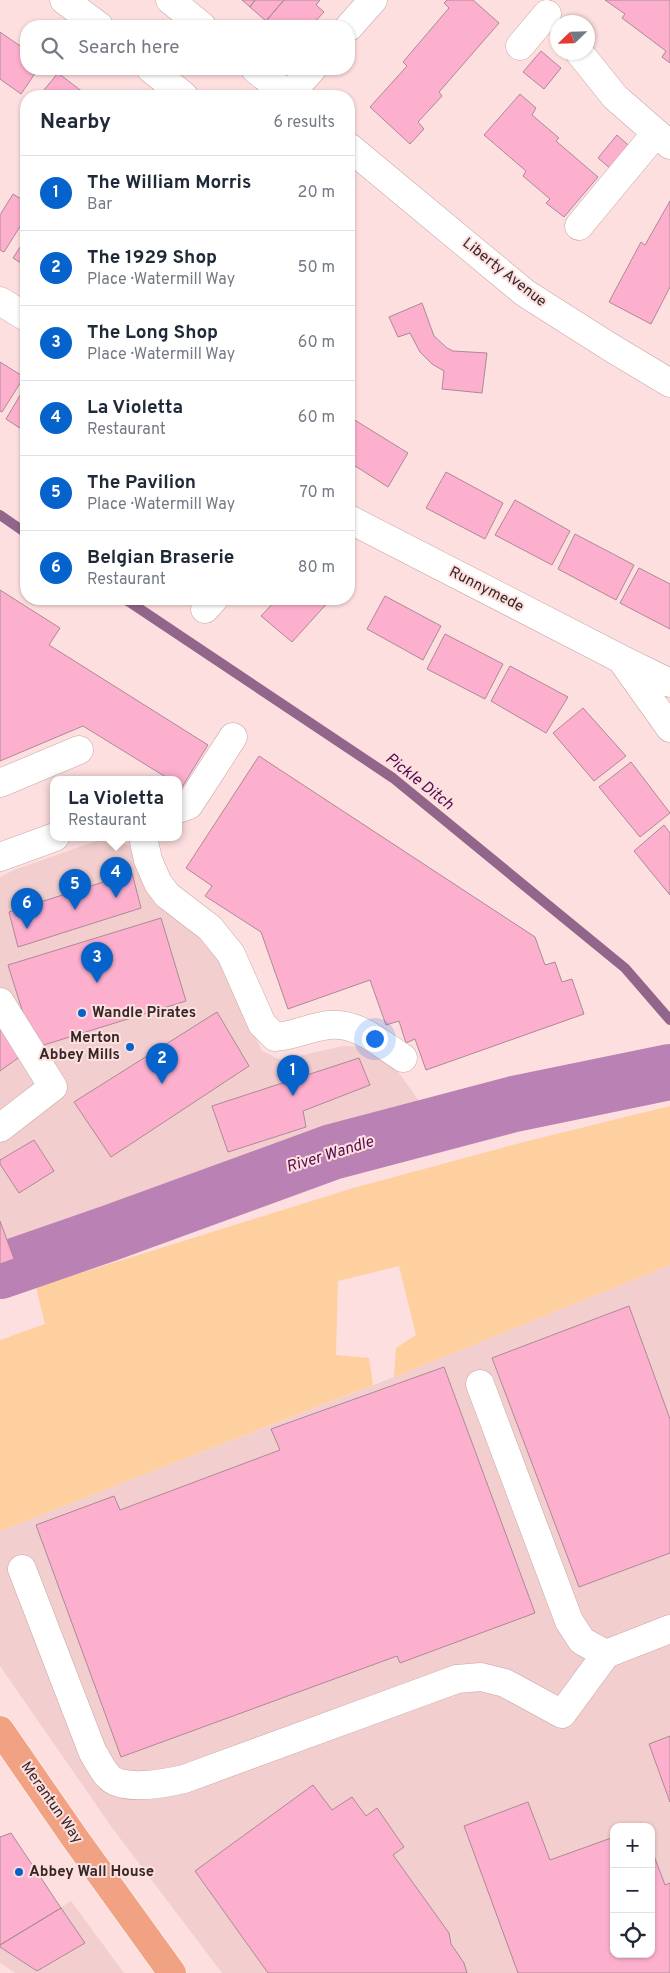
<!DOCTYPE html>
<meta charset="utf-8">
<style>
:root{--surface:#fff;--page:#f6f6f7;--text:#1f2937;--muted:#747a83;--line:#e0e1e3;--accent:#0663cc}
body{margin:0;font-family:Overpass,sans-serif;background:var(--page);color:var(--text)}
.controls{position:absolute;right:15px;bottom:15px;display:grid;overflow:hidden;border-radius:10px;box-shadow:0 1px 4px #0004}
.controls button{width:45px;height:45px;display:grid;place-items:center;padding:0;border:0;border-bottom:1px solid var(--line);background:var(--surface);color:var(--text);font:25px sans-serif}
.compass{position:absolute;left:550px;top:15px;width:45px;height:45px;border-radius:50%;background:var(--surface);box-shadow:0 1px 4px #0004;rotate:247deg}
.you{position:absolute;left:374px;top:1038px;width:18px;height:18px;margin:-12px;border:4px solid #fff;border-radius:50%;background:#1a73e8;box-shadow:0 0 0 8px #1a73e833}
.badge{display:grid;place-items:center;width:32px;height:32px;border-radius:50%;background:var(--accent);color:#fff;font-size:16px;font-weight:700}
.pin{position:absolute;translate:-50% -41px;filter:drop-shadow(0 1px 2px #0008)}
.pin::after{content:'';position:absolute;top:26px;width:18px;height:15px;background:inherit;clip-path:polygon(0 0,100% 0,50% 100%)}
.popup{position:absolute;left:50px;top:776px;width:132px;height:65px;box-sizing:border-box;display:grid;place-content:center;border-radius:10px;background:var(--surface);filter:drop-shadow(0 1px 4px #0005);font-size:16px;white-space:nowrap;color:var(--muted)}
.popup b{font-size:19px;color:var(--text)}
.popup::after{content:'';position:absolute;left:50%;top:100%;margin-left:-10px;border:10px solid transparent;border-top-color:var(--surface)}
.list{margin:0;padding:0;list-style:none}
h2{display:flex;justify-content:space-between;align-items:center;height:65px;margin:0;padding:0 20px;font-size:21px}
h2 small{font-size:16px;font-weight:400;color:var(--muted)}
.list li{display:grid;grid-template-columns:32px 1fr auto;gap:15px;align-items:center;box-sizing:border-box;height:75px;padding:0 20px;border-top:1px solid var(--line)}
.list b{display:block;font-size:19px;white-space:nowrap}
.list p{margin:0;font-size:16px;white-space:nowrap;color:var(--muted)}
.list em{font-size:16px;font-style:normal;color:var(--muted)}
.icon{flex:none;width:28px;height:28px;fill:none;stroke:currentColor;stroke-width:2;stroke-linecap:round;stroke-linejoin:round}
.map{position:relative;flex:none;width:670px;height:1973px;overflow:hidden}
.search{position:absolute;background:var(--surface);box-shadow:0 1px 4px #0004;left:20px;top:20px;width:335px;height:55px;display:flex;align-items:center;gap:12px;box-sizing:border-box;padding:0 18px;border-radius:20px;color:var(--muted);font-size:19px}
.panel{position:absolute;background:var(--surface);box-shadow:0 1px 4px #0004;left:20px;top:90px;width:335px;height:515px;border-radius:20px}
.map>svg:first-child{display:block}
.built{fill:#f2cece;fill-rule:evenodd}
.green{fill:#fed0a0}
.lines{fill:none;stroke-linecap:round;stroke-linejoin:round}
.stream{stroke:#92668a;stroke-width:10}
.river{stroke:#ba81b4;stroke-width:56}
.building{fill:#fdb0ce;stroke:#aa8a96}
.minor-casing{stroke:#c8a5a4;stroke-width:29}
.highway-casing{stroke:#fff;stroke-width:29}
.minor{stroke:#fff;stroke-width:28}
.highway{stroke:#f1a282;stroke-width:28}
.poi-dot{fill:#0663cc;stroke:#fedfdf;stroke-width:2}
.labels{text-anchor:middle;dominant-baseline:central;stroke-width:4;stroke-linejoin:round;paint-order:stroke}
.street-label{font-size:15px;fill:#362828;stroke:#fedfdf}
.poi-label{font-size:15px;font-weight:bold;fill:#362828;stroke:#fedfdf;text-anchor:start}
.water-label{font-size:16px;font-style:italic;fill:#520d4f;stroke:#fedfdf}
</style>
<div class="map">
<svg width="670" height="1973" viewBox="0 0 670 1973">
<rect width="100%" height="100%" fill="#fedfdf"/>
<path class="built" d="M105 838 129 845 146 878 216 950 262 1051 281 1060 343 1046 369 1047 392 1063 419 1101 0 1255V877L14 870Z
M670 1265V1973H222L113 1829 0 1666V1531L394 1377ZM614 1827H651V1954H614Z
M71 1901 124 1973H15L0 1963V1945Z"/>
<path class="green" d="M670 1106V1265L394 1377 396 1348 416 1335 399 1266 338 1281 336 1355 369 1358 373 1385 0 1531V1340L45 1324 36 1287 353 1188 528 1141Z"/>
<g class="lines">
<path class="stream" d="M0 515 26 533
M125 599 393 778 625 968 670 1020"/>
<path class="river" d="M0 1271 110 1233 332 1152 514 1104 670 1072"/>
</g>
<path class="building" d="M242 0H255L250 7Z
M255 0H284L266 21 250 7Z
M284 0H320L316 5 324 12 311 26H272L266 21Z
M447 0H473L499 23 439 92 442 96 418 122 424 129 410 144 370 107 407 66 403 62 449 8 444 3Z
M605 0H670V63L662 57 666 51 622 18 625 14Z
M0 32 26 50V69H38L21 94 0 79Z
M541 51 561 68 544 89 523 72Z
M58 73 88 96H39Z
M520 94 536 108 532 115 559 138 556 141 598 177 564 217 546 203 550 199 523 176 526 171 484 135Z
M617 135 637 153 617 174 598 158Z
M13 194 26 202V217L4 252 0 250V215Z
M670 201V287L651 324 609 302 641 242 645 245Z
M26 238V266L13 258Z
M422 303 434 336 447 348 453 351 487 353 482 393 442 389 444 371 432 364 420 352 410 333 398 337 389 317Z
M0 362 24 377 2 412 0 411Z
M25 387 26 388V432L6 419Z
M353 419 408 453 388 487 349 462V427Z
M446 472 503 503 485 539 426 508Z
M515 500 570 531 552 565 495 535Z
M575 534 634 565 616 600 558 569Z
M639 568 670 584V629L620 603Z
M0 590 60 628 49 645 208 745 182 787 178 785V779H169L83 726 0 761Z
M385 596 441 626 423 660 367 629Z
M277 599H331L292 642 261 616Z
M445 634 503 664 485 699 427 669Z
M510 666 568 697 546 733 491 701Z
M583 708 626 756 594 781 553 733Z
M259 756 535 937 545 965 555 962 562 982 572 979 584 1014 426 1070 415 1039 406 1043 399 1021 386 1025 370 980 288 1009 261 932 205 896 212 886 186 868Z
M631 762 670 813 640 837 599 787Z
M664 825 670 833V895L634 851Z
M132 873 141 908 18 947 9 912Z
M161 918 186 1001 34 1048 8 965Z
M217 1012 249 1066 111 1157 74 1102Z
M0 1019 25 1053 0 1071Z
M359 1058 370 1085 303 1111 306 1127 228 1152 212 1106Z
M34 1140 54 1171 19 1193 0 1164V1160Z
M0 1221 14 1259 0 1264Z
M629 1306 670 1419V1553L579 1587 492 1358Z
M444 1367 535 1613 400 1663 397 1656 121 1757 36 1525 114 1496 120 1510 280 1450 271 1429Z
M670 1736V1802L649 1744Z
M313 1785 332 1810 352 1797 366 1816 377 1808 404 1847 393 1855 449 1933 451 1944 464 1963 467 1973H268L195 1871Z
M528 1802 550 1860 614 1837V1954H651V1848L665 1885 670 1883V1973H518L464 1826Z
M11 1833 61 1908 0 1945V1837Z
M61 1908 85 1943 37 1971 0 1947V1945Z"/>
<g class="lines">
<g class="minor-casing">
<path id="minor" d="M64 0 99 26
M170 0 202 26
M349 27 373 0
M520 46 547 14
M579 52 615 97 670 145
M151 69 184 96
M255 69 289 96
M288 96 312 69
M349 147 525 293 610 347 670 383
M579 226 656 133
M0 301 26 317
M349 519 623 660 670 683
M205 609 214 599
M623 662 670 728
M0 783 79 750
M178 809 189 805 233 737
M143 837 148 860 158 883 167 895 210 928 231 954 262 1024 275 1037C294 1036 310 1027 329 1025 357 1022 380 1043 403 1058
M0 857 55 837
M0 1002 53 1087 0 1128
M480 1384 569 1621 582 1641 606 1654
M22 1569 93 1753C98 1760 102 1770 108 1776 121 1792 167 1783 184 1779L457 1679 481 1677 505 1683 562 1714 606 1654 670 1629"/>
</g>
<g class="highway-casing">
<path id="highway" d="M0 1730 74 1837 172 1973"/>
</g>
<use href="#minor" class="minor"/>
<use href="#highway" class="highway"/>
</g>
<g class="poi-dot">
<circle cx="82" cy="1013" r="5"/>
<circle cx="130" cy="1047" r="5"/>
<circle cx="19" cy="1872" r="5"/>
</g>
<g class="labels">
<g class="street-label">
<text transform="translate(504 273) rotate(38)">Liberty Avenue</text>
<text transform="translate(486 590) rotate(27)">Runnymede</text>
<text transform="translate(51 1803) rotate(55)">Merantun Way</text>
</g>
<g class="poi-label">
<text x="92" y="1013">Wandle Pirates</text>
<text x="120" y="1038" text-anchor="end">Merton<tspan x="120" dy="17">Abbey Mills</tspan></text>
<text x="29" y="1872">Abbey Wall House</text>
</g>
<g class="water-label">
<text transform="translate(419 782) rotate(38)">Pickle Ditch</text>
<text transform="translate(330 1155) rotate(-17)">River Wandle</text>
</g>
</g>
</svg>
<div class="controls">
<button>+</button>
<button>−</button>
<button><svg class="icon" aria-label="locate" viewBox="0 0 24 24"><circle cx="12" cy="12" r="6"/><path d="M12 2v4M12 18v4M2 12h4M18 12h4"/></svg></button>
</div>
<svg class="compass" viewBox="-18 -18 36 36"><path d="M0-13l5 13h-10z" fill="#e53935"/><path d="M0 13l5-13h-10z" fill="#747a83"/></svg>
<div class="you"></div>
<div class="pin badge" style="left:293px;top:1096px">1</div>
<div class="pin badge" style="left:162px;top:1084px">2</div>
<div class="pin badge" style="left:97px;top:983px">3</div>
<div class="pin badge" style="left:116px;top:898px">4</div>
<div class="popup"><b>La Violetta</b>Restaurant</div>
<div class="pin badge" style="left:75px;top:910px">5</div>
<div class="pin badge" style="left:27px;top:929px">6</div>
<div class="search"><svg class="icon" aria-label="search" viewBox="0 0 24 24"><circle cx="10" cy="10" r="6"/><path d="M15 15l6 6"/></svg>Search here</div>
<section class="panel">
<h2>Nearby<small>6 results</small></h2>
<ul class="list">
<li><span class="badge">1</span><div><b>The William Morris</b><p>Bar</p></div><em>20 m</em></li>
<li><span class="badge">2</span><div><b>The 1929 Shop</b><p>Place · Watermill Way</p></div><em>50 m</em></li>
<li><span class="badge">3</span><div><b>The Long Shop</b><p>Place · Watermill Way</p></div><em>60 m</em></li>
<li><span class="badge">4</span><div><b>La Violetta</b><p>Restaurant</p></div><em>60 m</em></li>
<li><span class="badge">5</span><div><b>The Pavilion</b><p>Place · Watermill Way</p></div><em>70 m</em></li>
<li><span class="badge">6</span><div><b>Belgian Braserie</b><p>Restaurant</p></div><em>80 m</em></li>
</ul>
</section>
</div>
